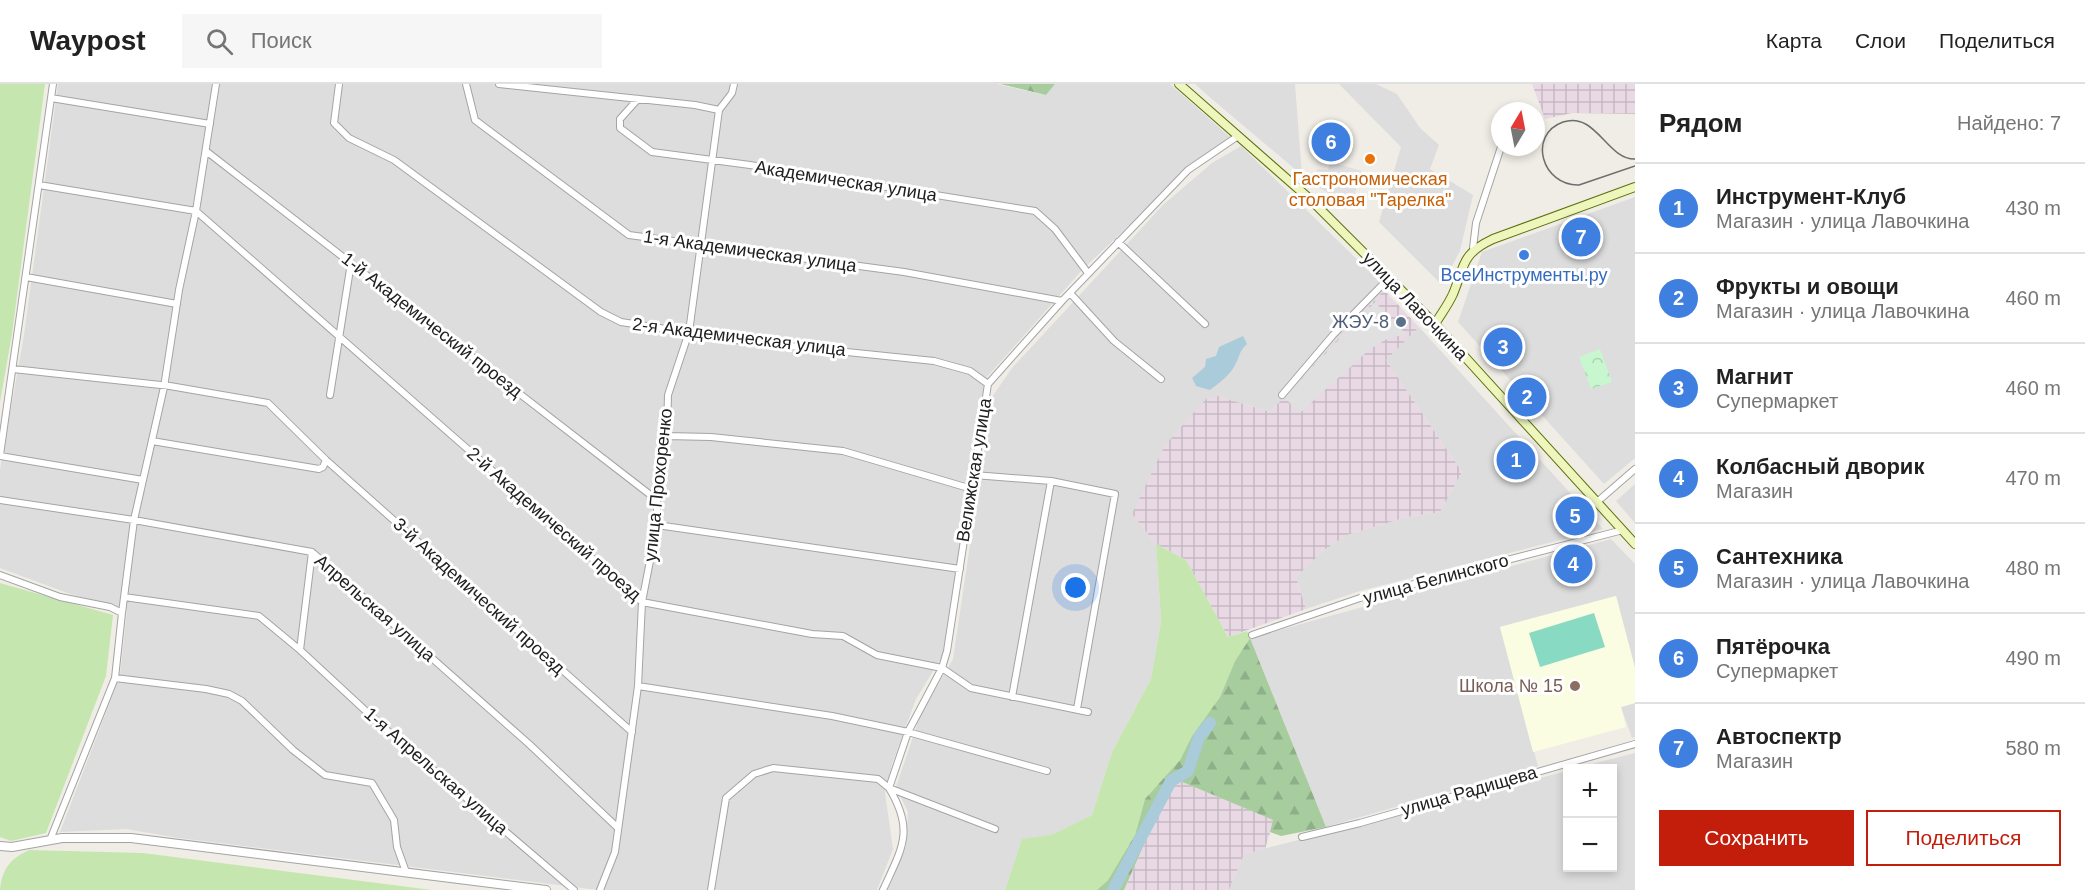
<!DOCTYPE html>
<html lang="ru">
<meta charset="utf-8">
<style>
:root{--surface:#fff;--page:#f6f6f6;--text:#222;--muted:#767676;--line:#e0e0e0;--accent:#c31d0c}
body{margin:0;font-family:Helvetica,sans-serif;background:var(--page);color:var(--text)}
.controls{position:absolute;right:18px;bottom:18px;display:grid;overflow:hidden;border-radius:0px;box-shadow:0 3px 9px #0003}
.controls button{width:54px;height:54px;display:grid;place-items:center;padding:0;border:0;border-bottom:2px solid var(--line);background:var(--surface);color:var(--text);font:30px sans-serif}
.compass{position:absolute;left:1491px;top:18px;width:54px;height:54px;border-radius:50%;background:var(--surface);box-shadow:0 3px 9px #0003;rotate:10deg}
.you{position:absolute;left:1076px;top:504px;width:21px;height:21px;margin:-15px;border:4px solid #fff;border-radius:50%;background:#1a73e8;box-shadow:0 0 0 9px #1a73e833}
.badge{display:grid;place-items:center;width:39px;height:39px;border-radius:50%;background:var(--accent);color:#fff;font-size:20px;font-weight:700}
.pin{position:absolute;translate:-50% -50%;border:3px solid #fff;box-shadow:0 2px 6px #0006}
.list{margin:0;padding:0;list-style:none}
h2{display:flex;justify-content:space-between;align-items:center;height:78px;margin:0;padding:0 24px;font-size:26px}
h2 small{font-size:20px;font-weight:400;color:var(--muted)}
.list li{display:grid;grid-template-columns:39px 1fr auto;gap:18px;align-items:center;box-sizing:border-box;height:90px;padding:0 24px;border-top:2px solid var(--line)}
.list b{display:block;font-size:22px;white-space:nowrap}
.list p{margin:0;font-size:20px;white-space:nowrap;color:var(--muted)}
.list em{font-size:20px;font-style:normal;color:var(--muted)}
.actions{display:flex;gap:12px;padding:18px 24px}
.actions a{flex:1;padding:14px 0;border:2px solid var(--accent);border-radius:0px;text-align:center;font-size:21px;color:var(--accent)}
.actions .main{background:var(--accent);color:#fff}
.icon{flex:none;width:33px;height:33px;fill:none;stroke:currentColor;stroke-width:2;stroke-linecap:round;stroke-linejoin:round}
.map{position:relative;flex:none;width:1635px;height:806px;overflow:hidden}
header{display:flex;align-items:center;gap:36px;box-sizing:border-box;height:84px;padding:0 30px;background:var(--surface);border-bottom:2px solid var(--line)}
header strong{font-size:28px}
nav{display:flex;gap:33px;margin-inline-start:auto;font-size:21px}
.search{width:420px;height:54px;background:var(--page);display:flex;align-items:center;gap:15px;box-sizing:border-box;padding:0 21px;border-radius:0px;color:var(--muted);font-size:22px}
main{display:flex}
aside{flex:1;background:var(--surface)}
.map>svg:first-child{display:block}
.residential{fill:#ddd}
.industrial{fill:url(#industrial-grid)}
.education{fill:#fbfde2}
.grass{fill:#c6e6b0}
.forest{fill:url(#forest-firs)}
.park{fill:url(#park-crowns)}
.pitch{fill:#89dac2}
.parking{fill:#e0e0e0}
.water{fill:#aacbda}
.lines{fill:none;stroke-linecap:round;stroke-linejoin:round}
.river{stroke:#aacbda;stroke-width:12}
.minor-casing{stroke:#a4a4a4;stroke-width:8}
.tertiary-casing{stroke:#a4a4a4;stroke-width:10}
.secondary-casing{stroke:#5d720b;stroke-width:10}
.minor{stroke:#fff;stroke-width:6}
.tertiary{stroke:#fff;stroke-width:8}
.secondary{stroke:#eef6be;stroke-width:8}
.tram{stroke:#6e6e6e;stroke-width:1.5}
.food-dot{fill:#e8710a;stroke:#fff;stroke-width:2}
.shop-dot{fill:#3f7fe0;stroke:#fff;stroke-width:2}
.service-dot{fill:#5c6f8a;stroke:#fff;stroke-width:2}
.education-dot{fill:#8d6e63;stroke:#fff;stroke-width:2}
.labels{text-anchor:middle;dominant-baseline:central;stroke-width:6;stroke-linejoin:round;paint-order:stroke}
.food-label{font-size:18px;fill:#c56008;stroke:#fff}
.street-label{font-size:18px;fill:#202020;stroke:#fff}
.shop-label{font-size:18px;fill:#366cbe;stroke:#fff}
.service-label{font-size:18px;fill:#4e5e75;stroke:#fff;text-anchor:end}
.education-label{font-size:18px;fill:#785e54;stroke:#fff;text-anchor:end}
</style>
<header>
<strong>Waypost</strong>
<div class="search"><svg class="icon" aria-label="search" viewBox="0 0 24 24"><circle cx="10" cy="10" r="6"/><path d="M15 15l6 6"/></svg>Поиск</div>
<nav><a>Карта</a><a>Слои</a><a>Поделиться</a></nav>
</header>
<main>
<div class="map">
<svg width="1635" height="806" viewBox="0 0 1635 806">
<defs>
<pattern id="industrial-grid" width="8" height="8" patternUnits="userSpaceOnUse" patternTransform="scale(1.5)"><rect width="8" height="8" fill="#e8d9e4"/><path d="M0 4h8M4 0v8" fill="none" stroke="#c7bac3"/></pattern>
<pattern id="forest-firs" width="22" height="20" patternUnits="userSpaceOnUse" patternTransform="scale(1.5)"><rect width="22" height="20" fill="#a7cc9e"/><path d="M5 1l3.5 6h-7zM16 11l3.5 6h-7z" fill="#8faf88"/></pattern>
<pattern id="park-crowns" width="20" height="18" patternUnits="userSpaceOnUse" patternTransform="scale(1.5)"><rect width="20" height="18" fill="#c7f6cf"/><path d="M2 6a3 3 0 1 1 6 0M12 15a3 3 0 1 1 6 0" fill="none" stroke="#abd3b1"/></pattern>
</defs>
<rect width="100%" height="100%" fill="#f0ede6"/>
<path class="residential" d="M58 0H996L1046 11 1055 0H1170L1231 54 1188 86 1083 185 987 293 943 571 916 615 892 680 885 709 893 765 877 806H598L179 754 126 745 60 748 120 592 127 526 70 510 0 484V385L24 251Z
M1195 0H1295L1302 91 1213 16Z
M1339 0H1376L1397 10 1420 44 1439 61 1430 85 1473 111 1460 167 1442 201 1379 138 1401 63Z
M1241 62 1376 194 1384 206 1270 328 1218 312 1132 430 1156 460 1161 537 1151 595 1112 668 1092 731 1051 751 1022 756 1005 806H886L906 762 908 728 896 703 920 632 953 575 992 313 1012 284 1163 121 1212 79Z
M1635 113V374L1604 400 1458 238 1482 168Z
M1419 243 1603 445 1360 507 1306 525 1296 493 1324 466 1347 451 1407 433 1440 428 1462 388 1385 275Z
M1635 400V439L1616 417Z
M1611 455 1635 480V584L1616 512 1500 543 1538 682 1326 743 1250 554Z
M1635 619V653L1632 654 1621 623Z
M1635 669V806H1229L1244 770 1567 687 1568 784H1612V684H1576Z"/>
<path class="industrial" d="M1532 0H1635V30L1572 29 1545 35Z
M1384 206 1419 243 1386 276 1462 388 1440 428 1407 433 1347 451 1324 466 1296 493 1306 525 1228 553 1186 476 1156 460 1132 430 1165 361 1207 314 1218 312 1270 328Z
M1180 697 1274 736 1265 765 1244 770 1229 806H1124L1167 708Z"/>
<path class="education" d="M1616 512 1635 584V619L1621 623 1626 643 1533 668 1500 543Z"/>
<path class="grass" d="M0 0H45L12 250 0 318Z
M1156 460 1186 476 1228 553 1247 547 1250 554 1235 577 1220 613 1192 652 1180 676 1145 715 1135 751 1108 796 1097 806H1005L1022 755 1051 751 1092 731 1112 668 1151 595 1161 537Z
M0 499 113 531 106 592 46 749 11 757 0 753Z
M29 766 143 769 432 806H0C2 785 10 775 29 766Z"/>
<path class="forest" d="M1000 0H1055L1046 11Z
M1250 554 1326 743 1281 752 1270 748 1273 736 1180 697 1167 708 1124 806H1097L1108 796 1135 751 1145 715 1180 676 1192 652 1220 613 1235 577Z"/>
<path class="park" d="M1600 265 1612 298 1591 305 1579 273Z"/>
<path class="pitch" d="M1594 529 1605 563 1540 583 1529 549Z"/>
<path class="parking" d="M1330 78 1362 87 1355 109 1344 118 1316 102 1317 85 1328 86Z
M1375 218 1406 250 1387 255 1370 265 1300 329 1284 313Z"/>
<path class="water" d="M1243 252 1247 260C1239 267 1240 272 1235 281 1230 291 1219 299 1210 306L1196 302 1192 294 1205 283 1206 275 1216 272 1219 263Z"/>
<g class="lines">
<path class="river" d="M1113 806 1171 697 1188 687 1199 653 1210 639"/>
<g class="minor-casing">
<path id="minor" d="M339 0 334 39 349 54 394 76 601 228 621 238 749 258 934 277 970 287 988 300
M466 0 475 36 629 151 904 188 1062 217
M499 0 695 21 719 26
M51 14 210 40
M638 15 620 35V44L652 68 750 81 1035 127 1055 145 1088 189
M1520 27 1522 25
M206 67 657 416
M39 101 196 127 642 518 812 550 843 552 877 571 942 584 971 604 1088 628
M1118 158 1205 240
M1473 164 1476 139 1501 63
M26 193 177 220
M1070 209 1114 257 1161 295
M13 285 170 302 268 319 326 376 632 648
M330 311 351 179
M1282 311 1333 251 1389 194
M666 352 711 353 843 367 972 405
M152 357 319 385 323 383 326 376
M0 371 53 0
M0 372 143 396
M974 391 1051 397 1115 410 1077 625
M0 416 134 436 312 468 529 660 618 744
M1597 418 1635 385
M657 441 960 485
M312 468 300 566 382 642 574 806
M0 491 60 513 110 523 122 529 115 594 50 756
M124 513 259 532 300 566
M122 529 134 436 164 303 179 206 196 127 216 0
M1252 551 1360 514 1623 446
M115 594 206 605 229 610 242 617 293 666 325 691 372 699 394 736 397 763 406 788
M638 602 832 632 908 648 1047 687
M1012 613 1051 397
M1302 753 1360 739 1635 660
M600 806 615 768 638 602 642 518 657 441V416L667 346 668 311 689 248 719 26 732 9 734 0
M711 806 726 714 754 690 773 684 878 695 889 704 995 745
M883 806C902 764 915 747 889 704L908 648 942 584 947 567 988 300 1062 217 1188 86 1238 52"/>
</g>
<g class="tertiary-casing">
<path id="tertiary" d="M0 762 12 763 62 754H131L546 806"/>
</g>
<g class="secondary-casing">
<path id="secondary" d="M1179 0 1311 116 1435 240 1635 460
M1435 240C1441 230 1448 221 1453 210 1465 181 1461 170 1493 155L1635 103"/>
</g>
<use href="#minor" class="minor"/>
<use href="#tertiary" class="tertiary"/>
<use href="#secondary" class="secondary"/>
<path class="tram" d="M1635 75C1607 76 1596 27 1563 38 1527 51 1542 102 1579 101L1635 82"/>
</g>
<circle class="food-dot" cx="1370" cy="75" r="6"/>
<circle class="shop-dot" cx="1524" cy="171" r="6"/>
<circle class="service-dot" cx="1401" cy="238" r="6"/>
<circle class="education-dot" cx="1575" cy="602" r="6"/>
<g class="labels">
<g class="food-label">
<text x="1370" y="95">Гастрономическая<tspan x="1370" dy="21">столовая "Тарелка"</tspan></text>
</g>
<g class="street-label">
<text transform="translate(846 97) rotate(9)">Академическая улица</text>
<text transform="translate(750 167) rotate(8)">1-я Академическая улица</text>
<text transform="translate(1415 222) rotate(46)">улица Лавочкина</text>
<text transform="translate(432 241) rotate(38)">1-й Академический проезд</text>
<text transform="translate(739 253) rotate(7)">2-я Академическая улица</text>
<text transform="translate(974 386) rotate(-81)">Велижская улица</text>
<text transform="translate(658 401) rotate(-84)">улица Прохоренко</text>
<text transform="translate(554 440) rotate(41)">2-й Академический проезд</text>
<text transform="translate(1436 495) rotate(-15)">улица Белинского</text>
<text transform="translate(479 512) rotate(42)">3-й Академический проезд</text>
<text transform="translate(375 524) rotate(41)">Апрельская улица</text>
<text transform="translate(436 687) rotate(41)">1-я Апрельская улица</text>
<text transform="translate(1469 707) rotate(-16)">улица Радищева</text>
</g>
<g class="shop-label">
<text x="1524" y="191">ВсеИнструменты.ру</text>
</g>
<g class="service-label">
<text x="1389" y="238">ЖЭУ-8</text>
</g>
<g class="education-label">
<text x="1563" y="602">Школа № 15</text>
</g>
</g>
</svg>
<div class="controls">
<button>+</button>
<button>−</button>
</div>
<svg class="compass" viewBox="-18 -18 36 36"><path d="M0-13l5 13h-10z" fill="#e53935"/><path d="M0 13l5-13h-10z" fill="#767676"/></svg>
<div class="you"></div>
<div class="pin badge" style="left:1516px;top:376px;background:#3f7fe0">1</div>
<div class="pin badge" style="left:1527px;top:313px;background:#3f7fe0">2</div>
<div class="pin badge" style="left:1503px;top:263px;background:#3f7fe0">3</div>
<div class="pin badge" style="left:1573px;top:480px;background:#3f7fe0">4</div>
<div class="pin badge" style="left:1575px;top:432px;background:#3f7fe0">5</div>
<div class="pin badge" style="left:1331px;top:58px;background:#3f7fe0">6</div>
<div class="pin badge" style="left:1581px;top:153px;background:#3f7fe0">7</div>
</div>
<aside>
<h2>Рядом<small>Найдено: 7</small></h2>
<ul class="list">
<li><span class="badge" style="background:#3f7fe0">1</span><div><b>Инструмент-Клуб</b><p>Магазин · улица Лавочкина</p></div><em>430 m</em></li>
<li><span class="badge" style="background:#3f7fe0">2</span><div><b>Фрукты и овощи</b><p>Магазин · улица Лавочкина</p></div><em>460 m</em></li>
<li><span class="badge" style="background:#3f7fe0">3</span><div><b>Магнит</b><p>Супермаркет</p></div><em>460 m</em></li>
<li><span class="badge" style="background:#3f7fe0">4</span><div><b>Колбасный дворик</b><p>Магазин</p></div><em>470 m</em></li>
<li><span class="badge" style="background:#3f7fe0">5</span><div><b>Сантехника</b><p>Магазин · улица Лавочкина</p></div><em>480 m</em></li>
<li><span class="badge" style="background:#3f7fe0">6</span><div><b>Пятёрочка</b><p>Супермаркет</p></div><em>490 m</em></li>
<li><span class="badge" style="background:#3f7fe0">7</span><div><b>Автоспектр</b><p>Магазин</p></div><em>580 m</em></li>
</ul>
<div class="actions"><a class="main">Сохранить</a><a>Поделиться</a></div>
</aside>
</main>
